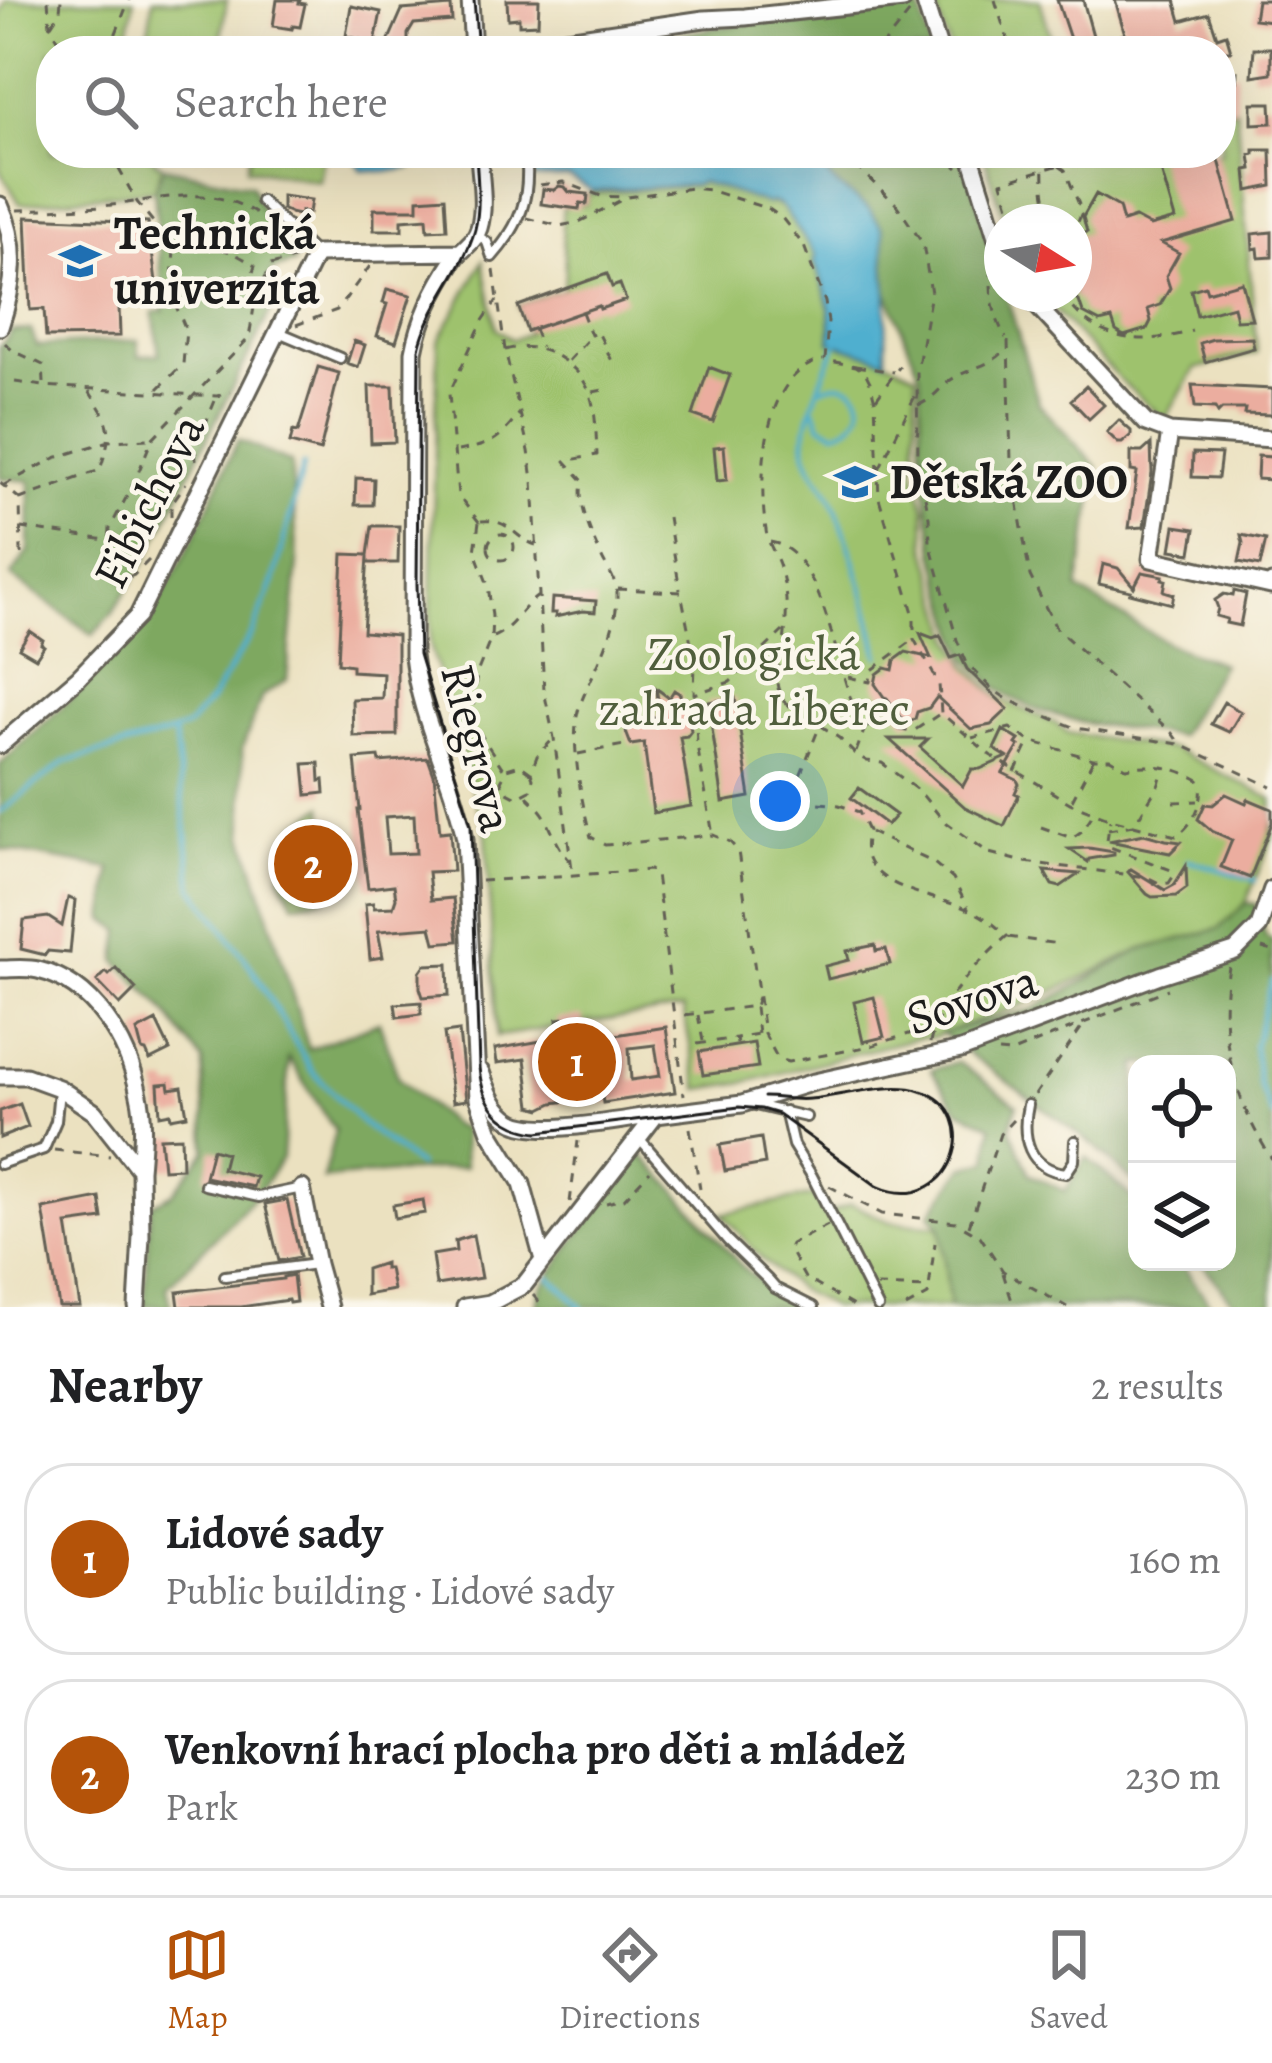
<!DOCTYPE html>
<meta charset="utf-8">
<style>
:root{--surface:#fff;--page:#f6f6f6;--text:#202124;--muted:#757577;--line:#e0e0e0;--accent:#b45309}
body{margin:0;font-family:Alegreya,serif;background:var(--page);color:var(--text)}
.controls{position:absolute;right:36px;bottom:36px;display:grid;overflow:hidden;border-radius:24px;box-shadow:0 12px 48px #0002}
.controls button{width:108px;height:108px;display:grid;place-items:center;padding:0;border:0;border-bottom:3px solid var(--line);background:var(--surface);color:var(--text);font:60px sans-serif}
.compass{position:absolute;left:984px;top:204px;width:108px;height:108px;border-radius:50%;background:var(--surface);box-shadow:0 12px 48px #0002;rotate:101deg}
.you{position:absolute;left:780px;top:801px;width:42px;height:42px;margin:-30px;border:9px solid #fff;border-radius:50%;background:#1a73e8;box-shadow:0 0 0 18px #1a73e833}
.badge{display:grid;place-items:center;width:78px;height:78px;border-radius:50%;background:var(--accent);color:#fff;font-size:39px;font-weight:700}
.pin{position:absolute;translate:-50% -50%;border:6px solid #fff;box-shadow:0 3px 12px #0006}
.list{margin:0;padding:0;list-style:none}
h2{display:flex;justify-content:space-between;align-items:center;height:156px;margin:0;padding:0 48px;font-size:51px}
h2 small{font-size:39px;font-weight:400;color:var(--muted)}
.list li{display:grid;grid-template-columns:78px 1fr auto;gap:36px;align-items:center;box-sizing:border-box;height:192px;margin:0 24px 24px;padding:0 24px;border:3px solid var(--line);border-radius:48px}
.list b{display:block;font-size:45px;white-space:nowrap}
.list p{margin:0;font-size:39px;white-space:nowrap;color:var(--muted)}
.list em{font-size:39px;font-style:normal;color:var(--muted)}
.icon{flex:none;width:66px;height:66px;fill:none;stroke:currentColor;stroke-width:2;stroke-linecap:round;stroke-linejoin:round}
.map{position:relative;flex:none;width:1272px;height:1307px;overflow:hidden}
.search{position:absolute;background:var(--surface);box-shadow:0 12px 48px #0002;left:36px;right:36px;top:36px;height:132px;display:flex;align-items:center;gap:30px;box-sizing:border-box;padding:0 42px;border-radius:48px;color:var(--muted);font-size:45px}
.sheet{height:588px;background:var(--surface)}
nav{display:flex;justify-content:space-around;align-items:center;box-sizing:border-box;height:168px;border-top:3px solid var(--line);background:var(--surface);font-size:33px;color:var(--muted)}
nav a{display:grid;justify-items:center;gap:6px}
nav .on{color:var(--accent)}
.map>svg:first-child{display:block}
.green{fill:#9ec26d;stroke:#5d6f44;stroke-width:3}
.forest{fill:#7ea860;stroke:#4d623e;stroke-width:3}
.water{fill:#50afcf;stroke:#366676;stroke-width:3}
.lines{fill:none;stroke-linecap:round;stroke-linejoin:round}
.stream{stroke:#50afcf;stroke-width:4.5}
.building{fill:#ebad9f;fill-rule:evenodd}
.service-casing{stroke:#646155;stroke-width:14}
.minor-casing{stroke:#646155;stroke-width:21}
.path{stroke:#646155;stroke-width:3;stroke-dasharray:9 9;stroke-linecap:butt}
.service{stroke:#fff;stroke-width:8}
.minor{stroke:#fff;stroke-width:15}
.tram{stroke:#1c1c1c;stroke-width:3}
.labels{text-anchor:middle;dominant-baseline:central;stroke-width:9;stroke-linejoin:round;paint-order:stroke}
.poi-label{font-size:48px;font-weight:bold;fill:#1c1c1c;stroke:#fbf7ec;text-anchor:start}
.street-label{font-size:48px;fill:#1c1c1c;stroke:#fbf7ec}
.park-label{font-size:48px;fill:#505e3c;stroke:#fbf7ec}
</style>
<div class="map">
<svg width="1272" height="1307" viewBox="0 0 1272 1307">
<rect width="100%" height="100%" fill="#fbf7ec"/>
<filter id="ink" filterUnits="userSpaceOnUse"><feTurbulence type="fractalNoise" baseFrequency=".00833" numOctaves="2"/><feDisplacementMap in="SourceGraphic" scale="24" xChannelSelector="R" yChannelSelector="G"/><feConvolveMatrix kernelMatrix="1 2 1 2 8 2 1 2 1" color-interpolation-filters="sRGB"/></filter>
<filter id="wash" filterUnits="userSpaceOnUse"><feTurbulence type="fractalNoise" baseFrequency=".004" numOctaves="4" result="noise"/><feDisplacementMap in="SourceGraphic" scale="48" xChannelSelector="R" yChannelSelector="G"/><feGaussianBlur stdDeviation="2.7" result="paint"/><feColorMatrix in="noise" values="0 0 0 0 0 0 0 0 0 0 0 0 0 0 0 0 0 1.4 0 .05"/><feComposite in="paint" operator="in"/></filter>
<g filter="url(#wash)">
<rect width="100%" height="100%" fill="#ebe1c0"/>
<path class="green" d="M6 0H134L125 51H51V153H147L163 167 154 190 20 204 0 170V15Z
M153 0H227L219 51H145Z
M962 0H1040L1055 51H951L936 7Z
M1236 109 1257 353 1195 369 1165 419 1124 384 1039 294H1074V222H1006L983 153H1221V113Z
M250 153H324L319 181 247 168Z
M701 182 781 206 816 255 814 262 830 304 833 323 886 360 916 374V462H912L925 509 926 545 953 639 966 664 995 694 1008 703 1057 724 1068 733 1173 749 1272 799V837L1246 903 1219 929 1140 950 1035 1000 930 1038H916L746 1082 699 1089 683 1009 497 1036 486 834 430 644 438 342 483 261 496 328 512 340 528 333 518 306 563 290C569 262 559 235 563 207L587 204 588 194 696 185Z
M323 806 324 826 313 843 321 851 341 848 345 886 332 889 325 898 294 903 281 878 285 847 298 843 295 827Z
M815 1195 824 1215 851 1204 890 1222 940 1226 1008 1307H833L799 1290 763 1260 722 1214Z"/>
<path class="forest" d="M909 3 921 12 932 51H594L714 28Z
M811 153H963L1002 281V294H1006L1039 404 1098 468 1078 590 1169 644 1222 664 1179 736 1084 723 1038 710 1010 697 995 686 968 659 959 638 935 553 922 462 920 374 887 292 883 229 869 209 833 182Z
M163 167 251 185 280 251 295 263 273 270 261 299 273 306 146 561 111 615 93 635 11 576 29 551 30 481 0 478V347L12 331 31 330 37 346 138 340 139 356 159 354 153 312 164 311 154 190Z
M238 440 291 463 298 563 287 680 262 696 242 749 244 835 309 1049 379 1022 399 1079 453 1126 463 1129 465 1167 323 1179 335 1131 289 1058 282 1158 258 1193 167 1287 171 1307 144 1305 151 1205 173 1193 206 1150 203 1061 160 1005 117 961 121 931 105 919 111 869 0 849V765C48 718 102 674 144 621 185 567 210 501 238 440Z
M1246 903 1255 904 1266 937 1272 940V1307H1237L1201 1262H1227V1064H1137V1185L1095 1146 941 1033 1034 1009 1140 950 1219 929Z
M958 1062 1017 1105 1010 1128 1030 1174 1065 1191 1086 1157 1137 1202V1262H1180L1212 1307H950L940 1226 930 1214 964 1167 988 1161 992 1126 958 1109 931 1070Z
M640 1153 675 1189 743 1268 774 1294 800 1307H537L540 1289 632 1160Z"/>
<path class="water" d="M359 153H416L417 155 412 168 386 172 362 170 356 162Z
M533 153H811L833 182 869 209 883 229 887 292 886 360 830 342C834 311 825 289 814 261L816 255 781 206 772 202 767 204 701 182 696 185 593 191 568 177 534 178Z"/>
<g class="lines">
<path class="stream" d="M838 341C828 363 802 424 805 447 807 469 827 484 834 504 854 554 868 604 879 656
M815 410 821 425 835 432C879 421 861 370 822 388
M303 465 274 580 253 632 212 698 188 726 174 732 193 887 253 970 312 1071 363 1124 418 1166
M0 812 65 762 172 733
M1188 860 1255 880
M1272 981 1254 1046 1259 1084 1272 1116
M550 1277 582 1307"/>
</g>
<g id="blocks">
<path class="building" d="M277 0H300L299 3 305 4 300 27 293 26 292 29 273 26Z
M507 0H539L538 24 519 25V18L508 19Z
M1057 0H1083L1095 43 1125 34 1115 0H1175L1181 21 1209 13 1217 37 1226 34 1231 51H1200L1196 36 1143 51H1074Z
M1257 0H1272V21L1254 19Z
M351 6 381 12 375 43 346 36Z
M451 6 452 21 414 24 408 34V51H384L402 10Z
M1254 48H1271V73L1252 76Z
M1237 72 1235 108 1221 112V77Z
M1252 103H1271L1272 123 1252 124Z
M1271 150 1272 186 1248 191 1246 170 1252 169 1250 155 1254 154V150Z
M1156 153H1217L1236 221 1161 243 1179 253 1166 276 1170 288 1160 305 1148 309 1151 321 1147 329 1124 336 1116 331 1112 319 1100 322 1083 313 1079 301 1074 298V236L1087 232 1083 217 1096 194 1119 207 1123 222 1135 218 1150 226 1175 219Z
M559 186 565 187 569 192 588 194 587 204 580 203 579 209 541 204 543 189 554 190Z
M282 196 311 200 309 213 301 211V215L293 214 282 209Z
M445 197 447 229 428 230 427 218 402 220V230H374V209H418V199Z
M26 217 148 222 159 304 119 306 120 336 46 337 44 309 30 310Z
M1272 232V257L1259 258 1258 248 1253 249 1252 234Z
M607 274 612 287 620 284 626 300 600 309 599 306 527 331 518 306Z
M1242 282 1252 319 1236 320 1233 306 1197 316 1191 290 1205 286 1207 292Z
M387 289 411 295 396 342 377 336 387 304 383 303Z
M1252 338 1254 348 1205 362 1200 343 1213 339Z
M354 341 365 345 358 367 347 363Z
M318 367 339 373 320 451 290 443 293 431 298 432Z
M709 367 730 375 713 422 693 415Z
M1192 385 1272 389V415L1244 414 1245 409H1222L1218 413 1215 408 1195 407Z
M369 386H393L395 442 371 443Z
M1086 386 1104 405 1089 419 1071 400Z
M1119 420 1131 431V435L1122 443H1118L1107 432Z
M1151 444 1152 473 1144 527 1129 528 1137 472 1131 471V452H1142Z
M724 446 727 480 717 481 714 447Z
M1193 453 1221 454 1218 478 1192 477Z
M1258 456 1272 457V480L1257 479Z
M356 478 374 479 373 505H355Z
M372 526H399L398 563H368V556L363 632 397 635V735L353 736 352 699 382 698 383 673 352 671V665L338 663 343 554 368 555Z
M1175 526 1195 529 1191 553 1171 550Z
M1241 535 1266 540 1260 566 1239 562 1243 543Z
M1103 564 1118 568 1134 587 1142 572 1163 576 1162 579 1166 580 1164 591 1174 594 1172 604 1130 593 1131 591 1099 584Z
M1234 591 1246 594 1240 626 1226 623 1227 619 1216 616 1218 608 1215 600 1224 594 1233 596Z
M552 598 596 601 595 612 583 611 555 617 556 613H551Z
M30 631 43 640 41 644 44 646 36 658 19 648Z
M920 633 933 638 940 635 951 658 960 655 967 669 1008 709 991 725 971 729 937 697 929 708 917 712 915 719 906 724 887 698 884 697 875 684 877 674 885 668 893 670 895 660 906 652 931 658Z
M656 688 669 698 674 690 680 694 682 705 687 704 691 731 687 736 680 737 691 806 653 813 644 743 631 745 626 732 633 721 661 716Z
M735 698 750 797 723 802 708 702Z
M1224 702 1241 712 1229 732 1211 724Z
M1003 730 1019 740 1016 744 1019 746 1003 773 1017 780 1019 784 1015 793 1019 795 1004 826 965 807 889 739H928L920 747 963 786 972 769H980L1007 757 994 749Z
M379 757 380 762 428 758 434 775 440 832 450 831 453 871 428 872 431 900 453 898 458 941 435 943 431 927 378 931 383 957 370 959 365 904 373 903 374 908 393 907 396 898 394 885 368 888 358 810H360L355 759ZM414 815 416 853 388 854 385 817Z
M319 763 320 781 324 780 325 793 307 795 304 764Z
M859 788 896 815 887 825 851 798Z
M1226 794 1246 803 1248 799 1272 809V823L1250 878 1221 867 1232 840 1212 831 1198 819 1205 804 1213 805Z
M1144 834 1166 840 1181 842 1170 853 1109 841Z
M1089 848 1114 852V855L1089 859 1088 862 1069 849Z
M1186 866 1187 888 1176 896 1152 897 1147 894 1128 872 1131 869 1165 890 1174 885Z
M1044 871 1079 874 1060 887 1052 885Z
M68 898 75 900 70 953 48 951 45 955 21 949 24 920 48 917 62 926Z
M875 945 876 951 886 949 890 964 828 979 825 966 849 960 847 951Z
M448 964 449 995 423 997 420 988V972L425 965Z
M116 968 136 989 120 1005 97 981 106 972 109 975Z
M874 997 884 1037 863 1042 854 1002Z
M421 1002V1014L397 1017 395 1004Z
M582 1016 584 1030 595 1029 596 1034 608 1032 609 1036 666 1027 675 1092 603 1103 602 1097 553 1103 541 1109 531 1106 525 1059 497 1063 495 1049 547 1040V1035L558 1034 557 1019ZM655 1045 660 1076 631 1080 629 1048Z
M156 1021 170 1050 150 1060 146 1051 142 1050 137 1031Z
M459 1031 466 1100 453 1102 444 1033Z
M754 1043 758 1067 703 1075 699 1052Z
M169 1083 170 1089 182 1087 187 1115 171 1118 170 1113 160 1115 158 1084Z
M20 1104 28 1127 0 1138V1111Z
M181 1137 182 1168 163 1169 160 1138Z
M761 1138 765 1164 725 1171 720 1145Z
M212 1149 226 1153 222 1169 256 1177 253 1187 205 1177Z
M100 1198 103 1219 67 1224 80 1307H59L43 1209Z
M287 1200 300 1257 279 1261 265 1204Z
M423 1200 425 1213 395 1218 393 1205Z
M473 1235 481 1278 436 1285 432 1255 456 1251 455 1241Z
M384 1263V1268H389L393 1290 366 1295V1269Z
M293 1275 296 1302 289 1303 288 1300 241 1307H179L177 1292 283 1279V1277Z"/>
</g>
</g>
<g filter="url(#ink)">
<use href="#blocks" fill-opacity="0" stroke="#646155" stroke-width="3"/>
<g class="lines">
<g class="service-casing">
<path id="service" d="M261 201 315 253
M478 236 487 242 492 257C521 224 531 198 526 153
M281 333 340 358
M755 1105 806 1117
M1028 1105C1021 1137 1028 1169 1066 1173L1074 1161 1075 1141
M785 1111 793 1145 812 1176 878 1307
M640 1139 728 1241 768 1280 775 1288 813 1307
M0 1164 44 1149 56 1121 59 1090
M205 1185 259 1197 302 1188
M225 1276 316 1264"/>
</g>
<g class="minor-casing">
<path id="minor" d="M470 0 473 51
M924 0 940 51
M484 51 704 19 745 17 903 0
M479 153C480 177 486 205 479 228 475 242 464 247 456 257 437 285 420 319 414 352L413 656C420 720 453 777 465 839L478 1099 490 1132 522 1184 543 1260
M970 153 1002 256
M0 205C19 245 14 286 0 327
M1026 294 1146 423 1170 432 1272 439
M1170 432 1151 559 1271 586 1272 583
M0 745 78 678 138 616 316 254 459 252
M0 969C12 969 26 967 38 970 94 983 129 1043 139 1095 145 1120 142 1145 140 1170
M481 1072C488 1091 494 1110 512 1121 538 1137 623 1119 656 1115
M0 1076H26L59 1088 94 1112 140 1170 141 1236 137 1307
M302 1188 317 1264 329 1307
M465 1307 490 1303 524 1285 656 1115 742 1104 814 1082 961 1050 1160 975 1235 951 1259 927 1272 889"/>
</g>
<path class="path" d="M48 0 50 26 65 51
M995 0 1011 51
M51 25 60 11 61 0
M109 51 129 0
M622 51 673 47 691 51
M862 51 885 43 910 12
M110 153 137 202 174 248C206 242 228 247 255 266L247 292 248 300 255 301
M842 153 896 204 923 244 931 293 917 371 918 461 929 517 930 543 957 640 967 663 991 688 1007 699 1031 710 1076 728 1179 744 1272 787
M942 153 958 168
M1041 153C1049 179 1034 204 1064 222
M1059 166 1065 170 1082 212 1075 230
M540 185 563 182 601 196 623 197
M17 210C45 209 74 208 102 206 161 201 212 179 265 220
M527 218 560 226 579 222 627 197 691 188 709 190 769 209 782 218 804 246 825 302 828 322 825 360 856 366 865 372 870 382 875 401 879 498 914 616V639L939 684 941 713 990 755 1070 803 1111 819 1176 836C1193 826 1207 798 1199 780 1175 767 1153 763 1126 768L1110 759H1093L1030 741 1010 728 972 738
M1014 222 1002 182 1100 153
M992 267C989 292 993 316 1006 338
M494 270 505 350 529 451 533 480 544 691 554 738 573 876
M1063 294C1093 343 1142 346 1192 331
M582 312 591 335 598 332 613 363
M296 325 337 310 370 266
M534 329 541 347
M1008 341 1011 463 1030 576 1056 628 1172 733 1177 740
M5 343 12 350 43 365 44 383
M505 350C521 345 538 347 553 354 597 377 595 411 597 455L565 461 583 481C575 500 594 541 603 560 608 570 617 582 617 593 618 634 592 671 579 708 569 739 582 805 591 837L605 845 713 835 730 842 738 851 764 1033 778 1059 788 1062 871 1046 934 1026
M568 361 590 337
M856 366 894 372
M15 382 44 386 217 396 230 392
M158 389 183 364 186 330 171 294 174 250
M593 392 608 389
M876 399 900 366
M918 405C932 400 937 391 948 382 966 368 995 366 1007 347
M458 451C490 445 499 441 519 414
M196 460 195 449 217 396
M879 469 917 392
M0 483 20 499 21 554
M4 485 55 458 109 441 150 439
M20 499 100 470C113 428 113 428 89 391
M171 516V504L186 483
M668 517 680 590
M481 521C510 518 513 538 536 545
M479 522 475 552 488 585 492 616 491 638 477 673 473 708 476 727 505 772
M479 522 458 495 449 394 482 322 497 300
M21 528 107 540
M488 547a13 13 0 1 1 26 0a13 13 0 1 1-26 0Z
M770 542C829 550 835 688 865 728
M149 560 134 575 115 582 107 573 110 528 134 483 152 439 249 338 255 301 271 265 297 258
M618 589 681 592 695 663 694 694 730 682 783 631
M493 637C514 628 521 608 538 596
M848 677 870 682 871 671 913 640
M695 696 697 745 713 835
M820 725C804 717 785 710 779 691 774 678 779 669 782 655 785 639 787 617 786 600 785 588 783 576 779 564 775 553 767 542 766 530 758 482 761 372 823 360
M867 727 888 721 896 729 912 732 938 715
M856 752 865 728
M578 754 624 745
M1015 772 1029 743
M531 773 520 765 507 769 501 781 504 790 517 797 530 790 533 778 531 773 537 756 554 738
M527 796C535 804 544 812 548 823 555 838 559 849 571 862
M1072 800 1093 760
M1174 802 1198 801
M1041 827 1072 838 1082 831 1093 814
M1108 829 1134 825 1159 784 1163 768
M870 832 934 863 953 879 968 908
M481 881 650 870 656 874 684 1095
M1008 937 1059 944
M1262 948 1272 951
M1229 967C1217 1037 1234 1101 1272 1159
M755 1007 758 1034
M685 1015 755 1006 758 997
M698 1015 703 1041
M930 1043C938 1003 977 963 1007 936 995 925 983 915 967 909 931 894 850 886 868 831L859 812 839 805 801 801 798 781 820 725 839 738 855 754 867 761 882 763 920 792 943 820 989 853 1024 862 1147 877 1161 884 1169 883 1173 877 1171 870 1110 847 1107 840 1110 820
M697 1044 736 1038
M737 1044 736 1038 763 1033
M998 1052 1010 1053 1168 989
M1035 1095 1084 1024
M690 1128 700 1189
M54 1150 110 1156
M829 1186 882 1214 956 1222 980 1236 1003 1271 1067 1307
M570 1202 578 1141
M606 1203 624 1199 650 1171
M828 1225 791 1244 789 1249 805 1278 855 1307
M969 1226 1000 1134 1013 1120
M1003 1273 1014 1307
M877 1286 927 1288
M533 1295 544 1307
M906 1307 928 1295 935 1243"/>
<use href="#service" class="service"/>
<use href="#minor" class="minor"/>
<path class="tram" d="M474 0 478 51
M476 153C477 178 481 204 475 229 463 272 429 305 419 349L417 584 419 654 471 825 479 1067C482 1104 501 1128 538 1132L739 1107 761 1109 778 1114 877 1186C952 1220 988 1111 921 1091 891 1081 842 1096 810 1099 795 1101 780 1097 764 1097"/>
</g>
</g>
<defs>
<g id="university-bare" transform="scale(3.24)"><path d="M0-5L7-2L0 1L-7-2ZM-4 1L0 2.5L4 1V4Q0 6-4 4Z" fill="#1f6fb2" stroke="#fbf7ec" stroke-width="2.5" paint-order="stroke"/></g>
<g id="school-bare" transform="scale(3.24)"><path d="M0-5L7-2L0 1L-7-2ZM-4 1L0 2.5L4 1V4Q0 6-4 4Z" fill="#1f6fb2" stroke="#fbf7ec" stroke-width="2.5" paint-order="stroke"/></g>
</defs>
<g fill-rule="evenodd">
<use href="#university-bare" x="80" y="261"/>
<use href="#school-bare" x="855" y="482"/>
</g>
<g class="labels">
<g class="poi-label">
<text x="114" y="233">Technická<tspan x="114" dy="55">univerzita</tspan></text>
<text x="889" y="482">Dětská ZOO</text>
</g>
<g class="street-label">
<text transform="translate(149 501) rotate(-63)">Fibichova</text>
<text transform="translate(477 748) rotate(76)">Riegrova</text>
<text transform="translate(972 999) rotate(-18)">Sovova</text>
</g>
<g class="park-label">
<text x="754" y="654">Zoologická<tspan x="754" dy="55">zahrada Liberec</tspan></text>
</g>
</g>
</svg>
<div class="controls">
<button><svg class="icon" aria-label="locate" viewBox="0 0 24 24"><circle cx="12" cy="12" r="6"/><path d="M12 2v4M12 18v4M2 12h4M18 12h4"/></svg></button>
<button><svg class="icon" aria-label="layers" viewBox="0 0 24 24"><path d="M12 4l9 5-9 5-9-5zM3 14l9 5 9-5"/></svg></button>
</div>
<svg class="compass" viewBox="-18 -18 36 36"><path d="M0-13l5 13h-10z" fill="#e53935"/><path d="M0 13l5-13h-10z" fill="#757577"/></svg>
<div class="you"></div>
<div class="pin badge" style="left:577px;top:1062px">1</div>
<div class="pin badge" style="left:313px;top:864px">2</div>
<div class="search"><svg class="icon" aria-label="search" viewBox="0 0 24 24"><circle cx="10" cy="10" r="6"/><path d="M15 15l6 6"/></svg>Search here</div>
</div>
<section class="sheet">
<h2>Nearby<small>2 results</small></h2>
<ul class="list">
<li><span class="badge">1</span><div><b>Lidové sady</b><p>Public building · Lidové sady</p></div><em>160 m</em></li>
<li><span class="badge">2</span><div><b>Venkovní hrací plocha pro děti a mládež</b><p>Park</p></div><em>230 m</em></li>
</ul>
</section>
<nav>
<a class="on"><svg class="icon" aria-label="map" viewBox="0 0 24 24"><path d="M3 6l6-2 6 2 6-2v14l-6 2-6-2-6 2zM9 4v14M15 6v14"/></svg>Map</a>
<a><svg class="icon" aria-label="directions" viewBox="0 0 24 24"><path d="M12 3l9 9-9 9-9-9zM9 14v-3h6M13 9l2 2-2 2"/></svg>Directions</a>
<a><svg class="icon" aria-label="saved" viewBox="0 0 24 24"><path d="M7 4h10v16l-5-4-5 4z"/></svg>Saved</a>
</nav>
